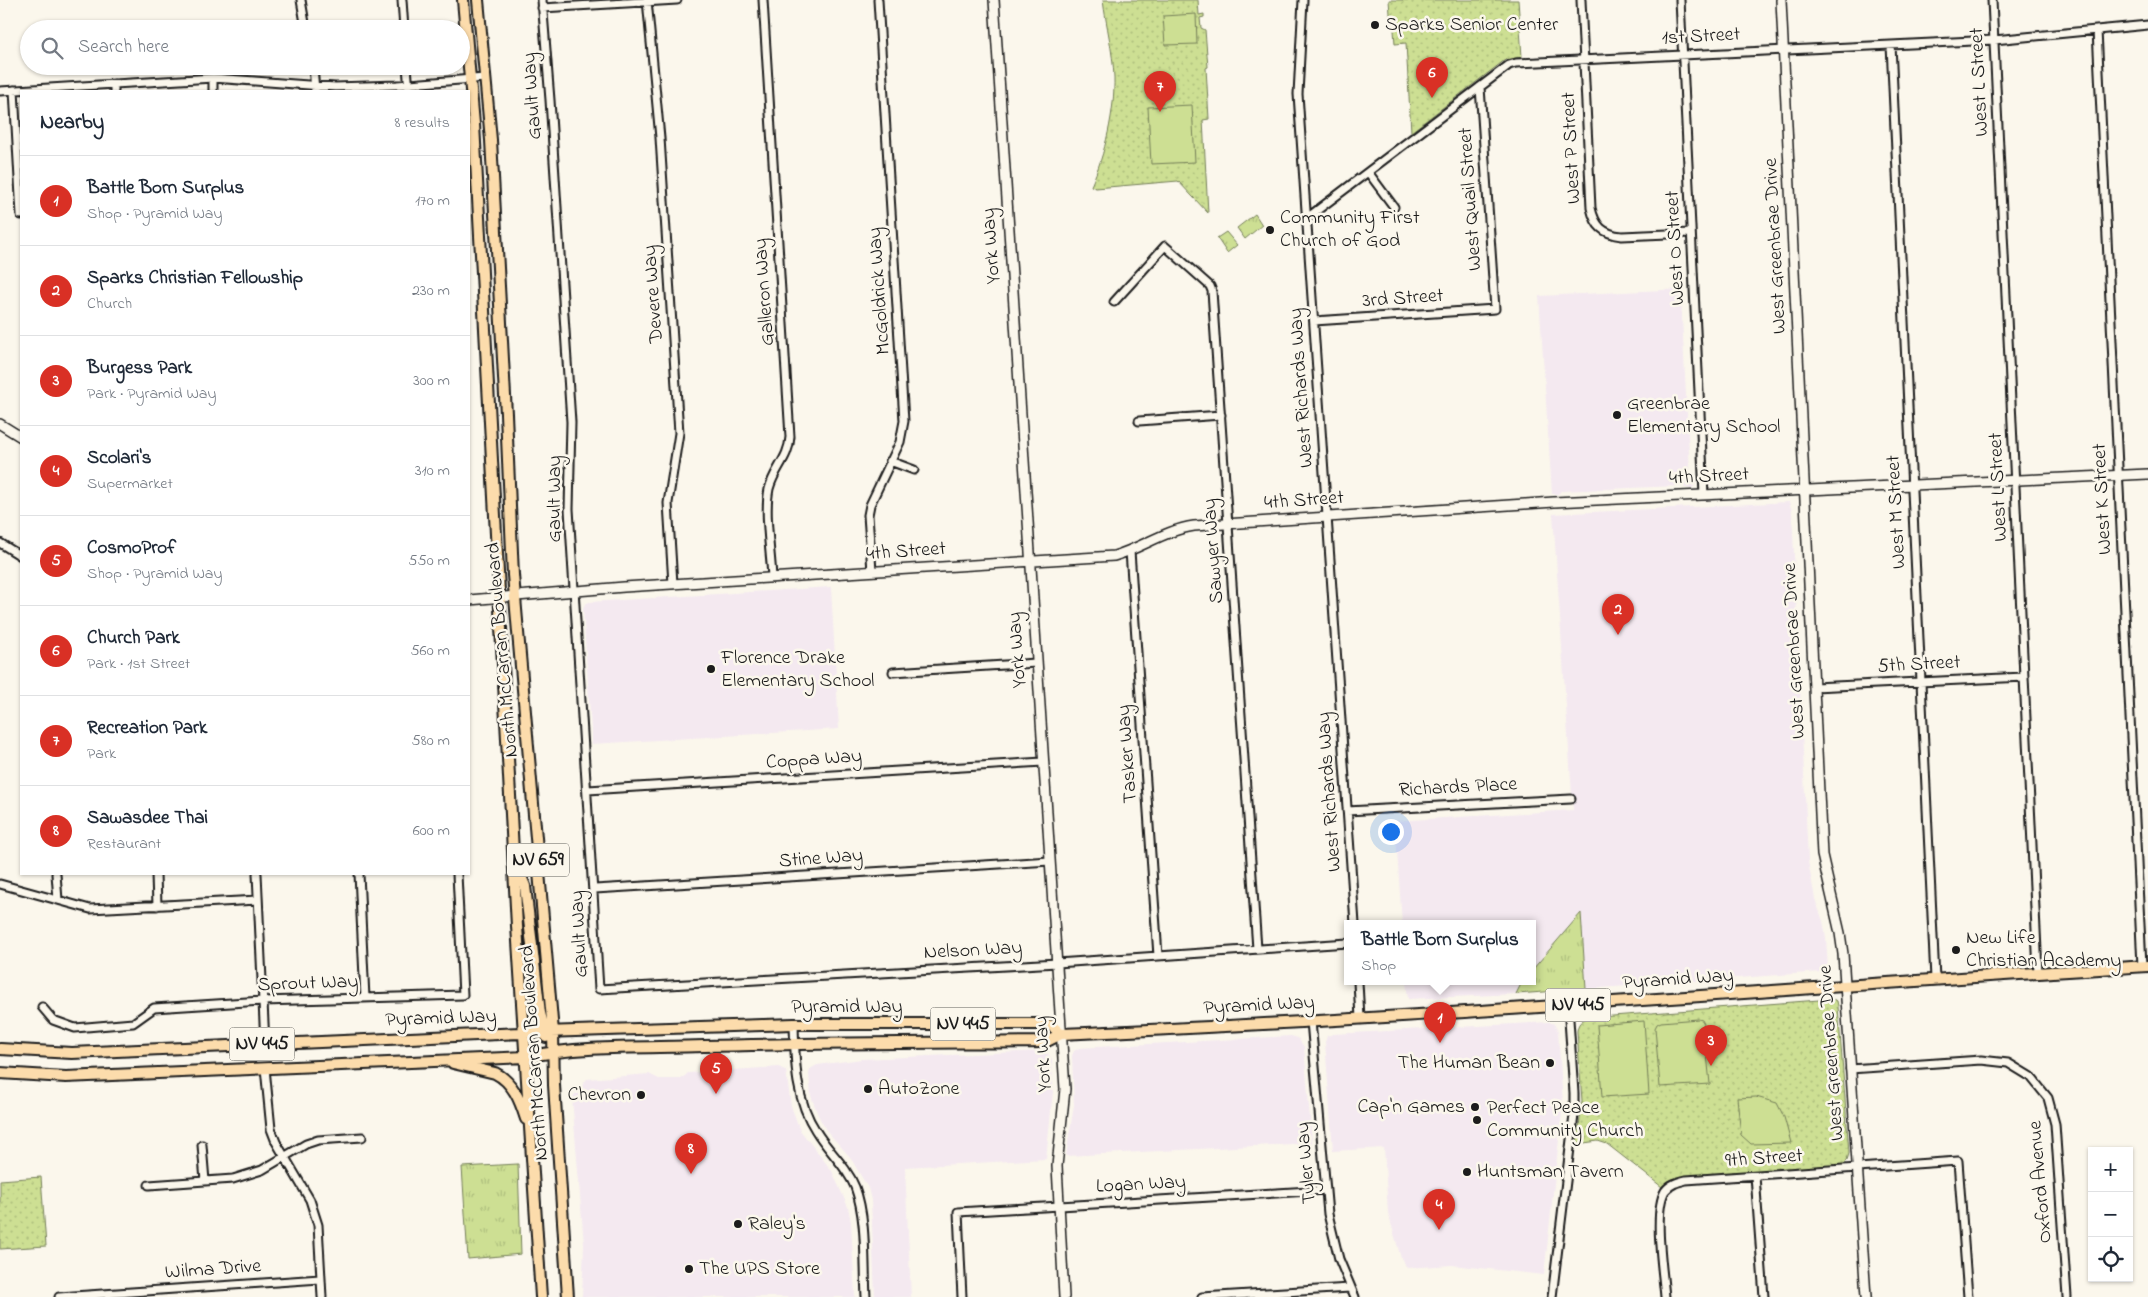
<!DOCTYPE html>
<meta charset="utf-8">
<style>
:root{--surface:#fff;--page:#f6f6f7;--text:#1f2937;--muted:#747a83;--line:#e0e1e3;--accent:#d93025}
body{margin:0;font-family:"Indie Flower",sans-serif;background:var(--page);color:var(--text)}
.controls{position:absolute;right:15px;bottom:15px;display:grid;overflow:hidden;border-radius:0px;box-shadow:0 1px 4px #0004}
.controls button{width:45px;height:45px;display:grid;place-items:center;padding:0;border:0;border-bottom:1px solid var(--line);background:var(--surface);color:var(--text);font:25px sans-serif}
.you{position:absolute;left:1390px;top:831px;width:18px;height:18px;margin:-12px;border:4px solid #fff;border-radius:50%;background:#1a73e8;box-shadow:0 0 0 8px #1a73e833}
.badge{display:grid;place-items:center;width:32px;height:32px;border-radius:50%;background:var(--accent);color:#fff;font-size:16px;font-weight:700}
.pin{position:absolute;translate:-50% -41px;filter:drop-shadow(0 1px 2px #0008)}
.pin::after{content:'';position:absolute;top:26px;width:18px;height:15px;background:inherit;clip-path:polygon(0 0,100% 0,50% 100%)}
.popup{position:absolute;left:1344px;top:920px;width:192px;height:65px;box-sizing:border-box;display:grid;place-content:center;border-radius:0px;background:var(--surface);filter:drop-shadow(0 1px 4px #0005);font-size:16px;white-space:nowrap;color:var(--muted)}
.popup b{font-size:19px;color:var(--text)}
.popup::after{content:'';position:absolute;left:50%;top:100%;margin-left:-10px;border:10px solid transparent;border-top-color:var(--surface)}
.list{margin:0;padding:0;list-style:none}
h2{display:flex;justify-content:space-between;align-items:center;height:65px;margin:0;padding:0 20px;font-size:21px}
h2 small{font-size:16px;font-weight:400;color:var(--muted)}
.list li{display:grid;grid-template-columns:32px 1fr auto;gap:15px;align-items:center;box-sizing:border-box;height:90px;padding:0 20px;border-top:1px solid var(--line)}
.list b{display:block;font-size:19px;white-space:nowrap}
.list p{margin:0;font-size:16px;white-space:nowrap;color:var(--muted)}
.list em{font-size:16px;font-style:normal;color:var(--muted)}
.icon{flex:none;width:28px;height:28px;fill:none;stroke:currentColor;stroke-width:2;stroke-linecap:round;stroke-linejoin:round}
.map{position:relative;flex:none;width:2148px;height:1297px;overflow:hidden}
.search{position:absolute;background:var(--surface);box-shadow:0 1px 4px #0004;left:20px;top:20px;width:450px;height:55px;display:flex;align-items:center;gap:12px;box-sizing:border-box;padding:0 18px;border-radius:28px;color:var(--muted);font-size:19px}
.panel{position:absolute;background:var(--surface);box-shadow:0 1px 4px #0004;left:20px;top:90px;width:450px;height:785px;border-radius:0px}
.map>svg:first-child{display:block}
.built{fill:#f4e9f0}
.grass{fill:url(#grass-tufts);stroke:#747e58}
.park{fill:url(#park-dots);stroke:#747e58}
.garden{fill:#cddf93;stroke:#747e58}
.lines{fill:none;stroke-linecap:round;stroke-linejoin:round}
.minor-casing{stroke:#1c1c1c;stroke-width:11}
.tertiary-casing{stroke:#1c1c1c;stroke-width:12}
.primary-casing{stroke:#1c1c1c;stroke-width:14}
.minor{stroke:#fbf7ec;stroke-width:7}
.tertiary{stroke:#fbf7ec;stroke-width:9}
.primary{stroke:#fcdcac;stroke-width:10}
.poi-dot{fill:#1c1c1c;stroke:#fbf7ec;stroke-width:2}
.labels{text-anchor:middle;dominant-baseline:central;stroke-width:5;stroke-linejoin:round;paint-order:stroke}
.shield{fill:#fbf7ec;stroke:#5f5e5a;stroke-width:1}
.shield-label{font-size:19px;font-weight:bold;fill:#1c1c1c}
.poi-label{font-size:20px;fill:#1c1c1c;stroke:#fbf7ec;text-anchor:start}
.street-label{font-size:20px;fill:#1c1c1c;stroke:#fbf7ec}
</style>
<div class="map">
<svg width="2148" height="1297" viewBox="0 0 2148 1297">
<defs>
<pattern id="grass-tufts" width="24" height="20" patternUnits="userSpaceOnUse" patternTransform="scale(1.25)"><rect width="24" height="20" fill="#cddf93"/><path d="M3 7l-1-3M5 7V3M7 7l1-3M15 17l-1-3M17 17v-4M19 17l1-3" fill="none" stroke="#afbf7e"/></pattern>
<pattern id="park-dots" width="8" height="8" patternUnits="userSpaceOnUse" patternTransform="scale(1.25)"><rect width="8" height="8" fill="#cddf93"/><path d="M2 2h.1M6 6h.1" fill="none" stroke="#afbf7e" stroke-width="1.8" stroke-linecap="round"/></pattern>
</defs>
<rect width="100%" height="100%" fill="#fbf7ec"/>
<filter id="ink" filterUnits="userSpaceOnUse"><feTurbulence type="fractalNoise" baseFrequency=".02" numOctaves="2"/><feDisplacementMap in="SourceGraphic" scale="10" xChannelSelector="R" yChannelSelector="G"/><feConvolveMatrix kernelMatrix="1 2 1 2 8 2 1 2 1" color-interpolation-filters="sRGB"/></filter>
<g filter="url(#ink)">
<path class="built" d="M1685 289 1681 298 1690 473 1695 482 1694 486 1691 489 1678 486 1561 491 1558 494H1552L1539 296Z
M1789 502 1792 511 1808 861 1815 899 1823 921 1826 938 1828 968 1822 972 1586 989 1581 913 1533 969 1532 924H1402L1395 821 1573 810 1553 514Z
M831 587 839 729 592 744 583 608 585 604 589 602Z
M1406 982H1522L1516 994 1408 999Z
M1549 1022 1554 1024 1558 1031 1563 1103 1544 1275 1452 1265 1407 1268 1401 1258 1388 1213 1384 1148 1333 1151 1325 1042 1327 1036 1333 1034Z
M1291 1036 1298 1038 1304 1047 1312 1143 1066 1156 1074 1105 1072 1056 1074 1051 1079 1048Z
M1042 1051 1048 1054 1052 1059 1053 1092 1046 1159 905 1167 911 1297H875L871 1200 868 1188 850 1157 826 1130 818 1115 811 1096 809 1074 810 1069 817 1065 862 1059Z
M779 1067 786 1071 791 1106 800 1130 832 1171 848 1207 851 1222 855 1297H582L584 1244 572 1098 587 1079 649 1074 659 1079H681L688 1073Z"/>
<path class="grass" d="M1255 214 1262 225 1245 239 1237 228Z
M1226 232 1237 245 1227 253 1217 238Z
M1581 913 1586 989 1516 994 1522 982H1532L1533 969Z
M518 1164 521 1254 468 1259 462 1167Z"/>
<path class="park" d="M1103 0H1198L1199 15 1204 14V17L1200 18 1201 28 1205 30 1208 67 1206 68 1209 119 1203 120 1208 213 1178 181 1096 188 1091 186C1105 154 1115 111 1114 77 1113 51 1106 25 1103 0Z
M1389 0H1518L1522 57 1505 60 1411 132 1406 43 1395 44 1394 30 1391 27Z
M1832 999 1837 1001 1838 1006 1849 1153 1847 1161 1843 1165 1686 1176 1672 1180 1662 1187 1607 1144 1598 1141 1577 1144 1582 1101 1577 1031C1578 1023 1581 1021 1587 1018Z
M41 1177 46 1246 0 1249V1180Z"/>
<path class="garden" d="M1196 14 1197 44 1165 45 1163 16Z
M1192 105 1195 162 1151 164 1148 107Z
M1698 1019 1702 1020 1704 1024 1710 1084 1660 1087 1655 1028 1657 1024 1661 1022Z
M1644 1021 1649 1094 1602 1097 1597 1025Z
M1756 1097 1777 1103 1784 1117 1791 1143 1751 1144 1741 1135 1737 1098Z"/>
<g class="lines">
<g class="minor-casing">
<path id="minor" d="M301 0 306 29
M402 0 404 29
M542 0 550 100 571 422 569 509 599 989 1057 963 1348 943
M647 0 660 138 679 433 668 503 673 584
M763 0 790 437C789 458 774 469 769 489 764 513 771 553 772 578
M1303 0 1298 94 1355 924
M1581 0 1591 208C1595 226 1603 234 1622 236L1691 233
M1680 0 1704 495
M1992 0 2038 972
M542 8 677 0
M2097 30 2142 966
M1891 45 1935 979
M313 66 315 91
M407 66 409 91
M213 78V91
M114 84V91
M14 90 21 215
M0 91 213 78 335 87 397 85 485 78
M1368 172 1394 207
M1307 218 1509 65 1516 63 1994 40 2148 25
M1114 302 1165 246 1210 286 1212 291 1257 949
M1314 321 1495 309 1480 87
M1139 421 1221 415
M890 461 914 470
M0 543 21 556
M1130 551 1158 956
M872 571 868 515 870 505 900 442 904 421 878 0
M893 672 1036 663
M1814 687 2024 677
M588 790 1043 762
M1347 811 1571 799
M56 874 58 900
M156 874 157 906
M257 874 265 1044
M359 874 365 998
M0 884 90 909 258 900
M595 889 1050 861
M1358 982 1360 1018
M42 1007 53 1020 75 1028 133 1023 154 1008 263 1001 463 995 457 874
M1311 1021 1328 1214 1339 1259 1355 1297
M794 1024C795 1061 795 1099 816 1131 828 1151 846 1165 855 1187 867 1219 864 1263 866 1297
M265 1068 271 1129 276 1142 310 1200 318 1225 322 1297
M1850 1069 1981 1060 2008 1063 2031 1077 2048 1098 2055 1124 2067 1297
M202 1145 205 1181
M1755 1176 1764 1297
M149 1185 233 1179 262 1170 306 1144 318 1140 362 1137
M59 1297 320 1279
M962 1297 958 1212 1326 1190
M1202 1297 1350 1288
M1552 1297 1574 1115V1093L1568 1005
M1665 1297C1663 1272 1653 1211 1665 1191 1670 1184 1678 1182 1686 1180L1958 1161 1968 1297"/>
</g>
<g class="tertiary-casing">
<path id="tertiary" d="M994 0 1065 1089 1057 1166 1064 1297
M1781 0 1822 855 1840 933 1843 954 1866 1297
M0 424 21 437
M469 600 624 587 1114 556C1142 548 1165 530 1194 526L1554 502 2148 474"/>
</g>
<g class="primary-casing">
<path id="primary" d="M463 0 474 124 517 926 541 1297
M478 0 491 140 506 414 513 575 553 1032 554 1085 568 1297
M517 867 525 886 540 1013 546 1037
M0 1049 72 1053 544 1032 794 1024H1043L1052 1026 1061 1034
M453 1063 495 1073C513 1082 520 1100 526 1119
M0 1073 66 1077 526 1057C584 1045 645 1048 704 1046 817 1043 931 1043 1045 1042L1061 1034C1424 1019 1786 988 2148 966"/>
</g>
<use href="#minor" class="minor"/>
<use href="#tertiary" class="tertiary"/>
<use href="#primary" class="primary"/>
</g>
</g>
<g class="poi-dot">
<circle cx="1375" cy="25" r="5"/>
<circle cx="1270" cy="230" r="5"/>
<circle cx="1617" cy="415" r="5"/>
<circle cx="711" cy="669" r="5"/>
<circle cx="1956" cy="950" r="5"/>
<circle cx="1550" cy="1063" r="5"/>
<circle cx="868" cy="1089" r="5"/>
<circle cx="641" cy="1095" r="5"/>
<circle cx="1475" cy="1107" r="5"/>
<circle cx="1477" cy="1120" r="5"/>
<circle cx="1467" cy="1172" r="5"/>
<circle cx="738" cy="1224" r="5"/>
<circle cx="689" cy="1269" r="5"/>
</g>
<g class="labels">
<g class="shield">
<rect x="507" y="843.5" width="62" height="33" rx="4"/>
<rect x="1545.5" y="988.5" width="65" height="33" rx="4"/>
<rect x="930.5" y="1007.5" width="65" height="33" rx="4"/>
<rect x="229.5" y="1027.5" width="65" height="33" rx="4"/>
</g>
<g class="shield-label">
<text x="538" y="860">NV 659</text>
<text x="1578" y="1005">NV 445</text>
<text x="963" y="1024">NV 445</text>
<text x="262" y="1044">NV 445</text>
</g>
<g class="poi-label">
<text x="1385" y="25">Sparks Senior Center</text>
<text x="1280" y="218">Community First<tspan x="1280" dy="23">Church of God</tspan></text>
<text x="1627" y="404">Greenbrae<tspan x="1627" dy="23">Elementary School</tspan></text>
<text x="721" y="658">Florence Drake<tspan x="721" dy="23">Elementary School</tspan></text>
<text x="1966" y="938">New Life<tspan x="1966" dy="23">Christian Academy</tspan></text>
<text x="1540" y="1063" text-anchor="end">The Human Bean</text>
<text x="878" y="1089">AutoZone</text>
<text x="631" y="1095" text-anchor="end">Chevron</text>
<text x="1465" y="1107" text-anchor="end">Cap'n Games</text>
<text x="1487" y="1108">Perfect Peace<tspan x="1487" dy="23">Community Church</tspan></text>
<text x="1477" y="1172">Huntsman Tavern</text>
<text x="748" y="1224">Raley's</text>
<text x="699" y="1269">The UPS Store</text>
</g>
<g class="street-label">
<text transform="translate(1701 37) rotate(-3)">1st Street</text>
<text transform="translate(1980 82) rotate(-93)">West L Street</text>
<text transform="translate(533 96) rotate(-94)">Gault Way</text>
<text transform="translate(1572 148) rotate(-93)">West P Street</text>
<text transform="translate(1471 199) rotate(-94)">West Quail Street</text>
<text transform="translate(992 246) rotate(-94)">York Way</text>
<text transform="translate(1776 246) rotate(-93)">West Greenbrae Drive</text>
<text transform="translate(1676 248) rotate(-93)">West O Street</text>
<text transform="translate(880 291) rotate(-94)">McGoldrick Way</text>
<text transform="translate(765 292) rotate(-94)">Galleron Way</text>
<text transform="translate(654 294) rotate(-94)">Devere Way</text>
<text transform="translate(1403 299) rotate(-4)">3rd Street</text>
<text transform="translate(1302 388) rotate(-94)">West Richards Way</text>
<text transform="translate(1709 477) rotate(-3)">4th Street</text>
<text transform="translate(1999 487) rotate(-93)">West L Street</text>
<text transform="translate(555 499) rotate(-90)">Gault Way</text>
<text transform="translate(2103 499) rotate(-93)">West K Street</text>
<text transform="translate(1304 501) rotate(-4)">4th Street</text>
<text transform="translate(1897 512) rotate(-93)">West M Street</text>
<text transform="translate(1214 551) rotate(-94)">Sawyer Way</text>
<text transform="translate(906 552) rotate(-4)">4th Street</text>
<text transform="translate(503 650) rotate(-95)">North McCarran Boulevard</text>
<text transform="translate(1018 650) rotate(-94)">York Way</text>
<text transform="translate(1795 651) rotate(-93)">West Greenbrae Drive</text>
<text transform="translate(1919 665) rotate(-3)">5th Street</text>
<text transform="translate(1128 754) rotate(-94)">Tasker Way</text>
<text transform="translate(814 760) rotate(-4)">Coppa Way</text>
<text transform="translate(1458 788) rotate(-3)">Richards Place</text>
<text transform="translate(1330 792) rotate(-94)">West Richards Way</text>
<text transform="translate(821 859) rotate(-4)">Stine Way</text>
<text transform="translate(580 934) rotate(-93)">Gault Way</text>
<text transform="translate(973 951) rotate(-3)">Nelson Way</text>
<text transform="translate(1678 980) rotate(-4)">Pyramid Way</text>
<text transform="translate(308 984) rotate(-2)">Sprout Way</text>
<text transform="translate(1259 1006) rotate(-3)">Pyramid Way</text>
<text x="847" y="1007">Pyramid Way</text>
<text transform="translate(441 1019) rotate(-2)">Pyramid Way</text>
<text transform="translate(535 1053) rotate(-94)">North McCarran Boulevard</text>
<text transform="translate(1832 1053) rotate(-94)">West Greenbrae Drive</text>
<text transform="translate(1044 1054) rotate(-93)">York Way</text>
<text transform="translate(1764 1159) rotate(-4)">9th Street</text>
<text transform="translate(1307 1163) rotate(-95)">Tyler Way</text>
<text transform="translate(2041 1182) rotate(-95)">Oxford Avenue</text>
<text transform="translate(1141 1185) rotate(-3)">Logan Way</text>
<text transform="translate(213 1270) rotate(-4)">Wilma Drive</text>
</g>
</g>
</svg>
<div class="controls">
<button>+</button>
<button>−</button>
<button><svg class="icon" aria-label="locate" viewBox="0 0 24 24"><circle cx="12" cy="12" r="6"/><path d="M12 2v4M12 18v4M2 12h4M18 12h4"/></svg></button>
</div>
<div class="you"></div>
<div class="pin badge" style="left:1440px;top:1043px">1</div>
<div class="popup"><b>Battle Born Surplus</b>Shop</div>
<div class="pin badge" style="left:1618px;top:635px">2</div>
<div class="pin badge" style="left:1711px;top:1066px">3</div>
<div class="pin badge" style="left:1439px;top:1230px">4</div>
<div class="pin badge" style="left:716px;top:1094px">5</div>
<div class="pin badge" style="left:1432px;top:98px">6</div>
<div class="pin badge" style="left:1160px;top:112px">7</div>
<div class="pin badge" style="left:691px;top:1174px">8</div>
<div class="search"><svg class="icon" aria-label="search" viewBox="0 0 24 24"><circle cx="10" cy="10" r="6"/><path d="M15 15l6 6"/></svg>Search here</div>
<section class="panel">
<h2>Nearby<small>8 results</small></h2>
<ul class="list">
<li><span class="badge">1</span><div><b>Battle Born Surplus</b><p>Shop · Pyramid Way</p></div><em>170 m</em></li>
<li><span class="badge">2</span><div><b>Sparks Christian Fellowship</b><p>Church</p></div><em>230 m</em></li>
<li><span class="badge">3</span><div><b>Burgess Park</b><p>Park · Pyramid Way</p></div><em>300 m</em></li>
<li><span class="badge">4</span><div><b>Scolari's</b><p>Supermarket</p></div><em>310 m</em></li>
<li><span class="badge">5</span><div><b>CosmoProf</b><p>Shop · Pyramid Way</p></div><em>550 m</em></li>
<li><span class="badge">6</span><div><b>Church Park</b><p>Park · 1st Street</p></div><em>560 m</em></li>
<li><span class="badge">7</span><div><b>Recreation Park</b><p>Park</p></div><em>580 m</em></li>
<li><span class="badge">8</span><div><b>Sawasdee Thai</b><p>Restaurant</p></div><em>600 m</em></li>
</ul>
</section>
</div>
